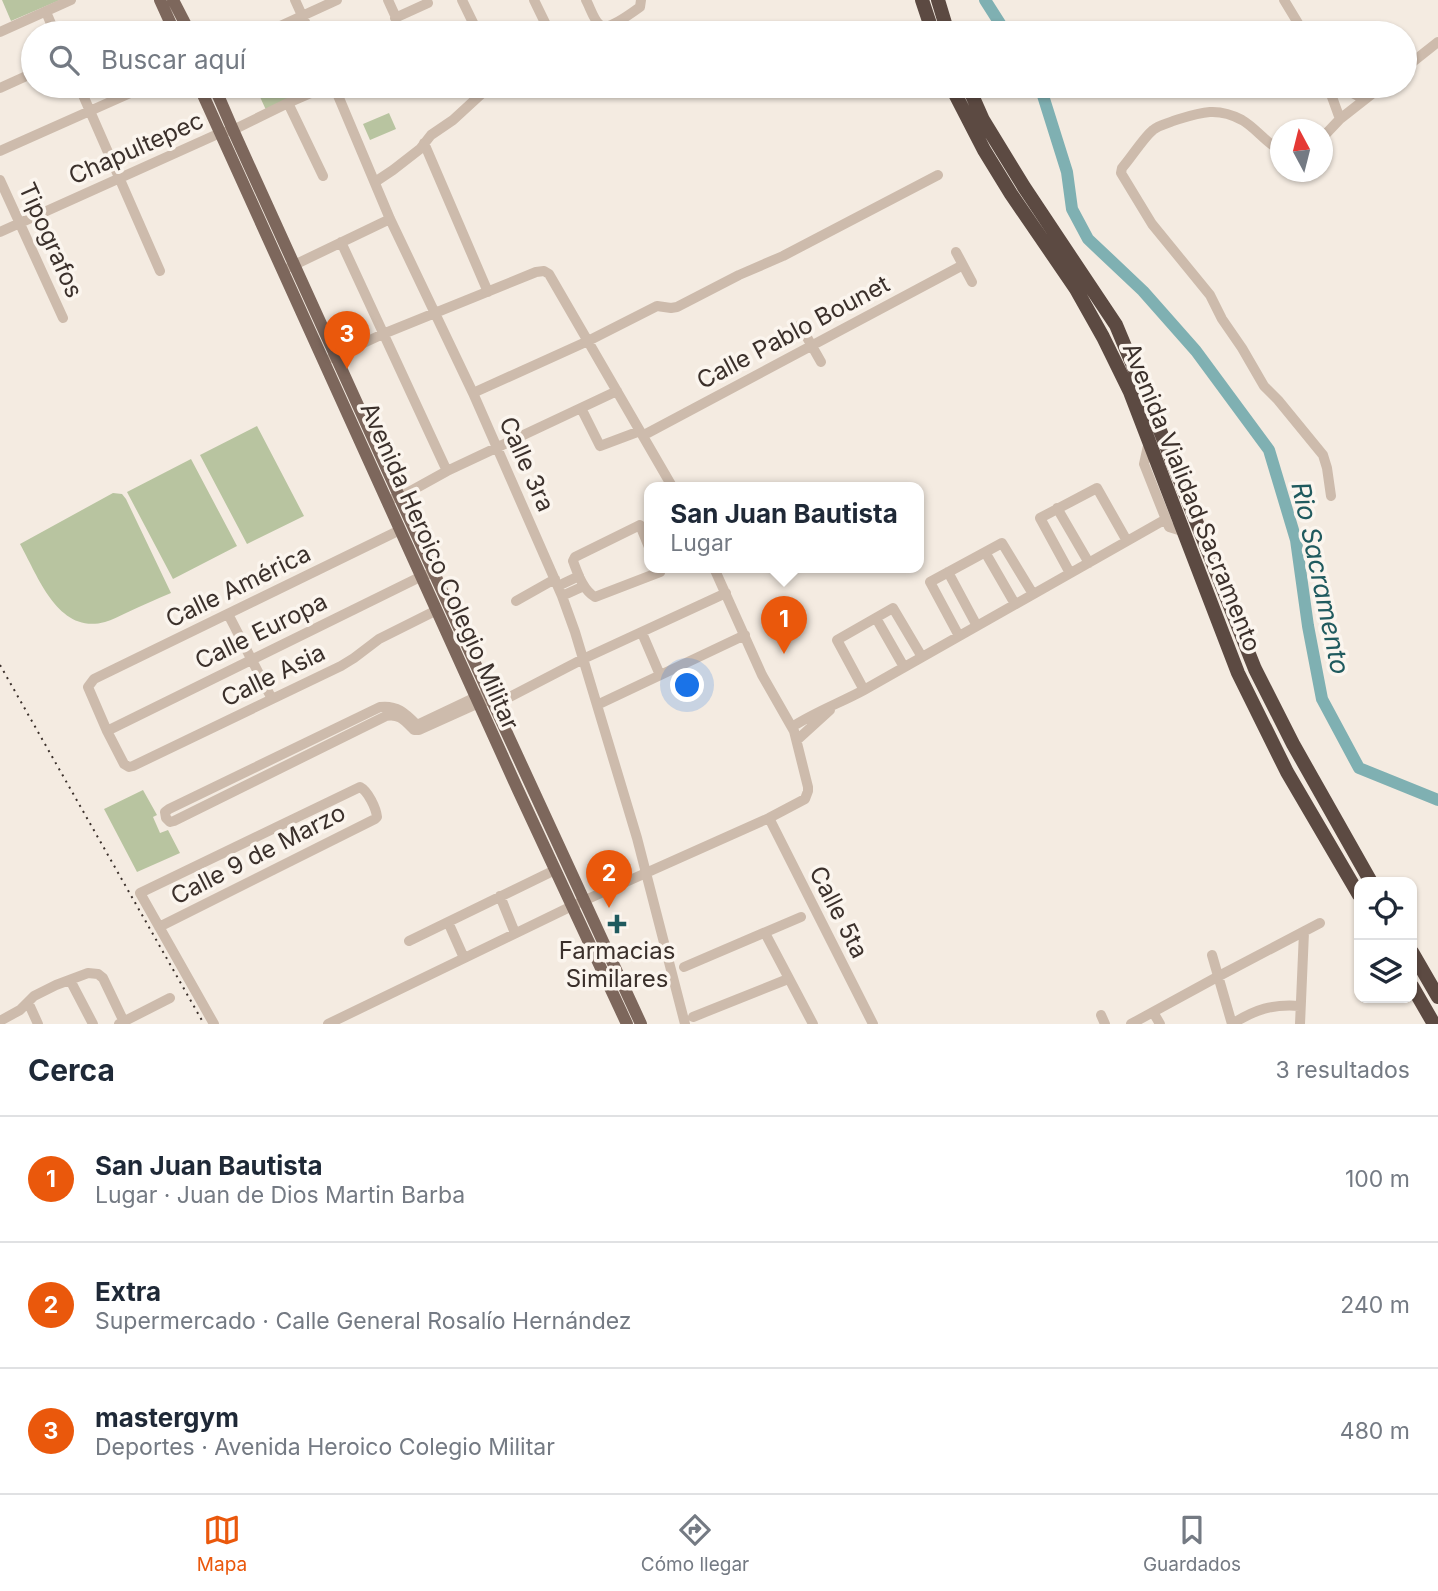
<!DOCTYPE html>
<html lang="es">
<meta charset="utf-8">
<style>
:root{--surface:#fff;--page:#f6f6f7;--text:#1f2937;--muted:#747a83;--line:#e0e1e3;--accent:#ea580c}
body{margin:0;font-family:Inter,sans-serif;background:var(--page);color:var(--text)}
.controls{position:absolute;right:21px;bottom:21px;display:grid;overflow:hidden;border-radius:14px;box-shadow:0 2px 5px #0004}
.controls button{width:63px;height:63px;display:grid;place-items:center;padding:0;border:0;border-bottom:2px solid var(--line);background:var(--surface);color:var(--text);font:35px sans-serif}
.compass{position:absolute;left:1270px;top:119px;width:63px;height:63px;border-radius:50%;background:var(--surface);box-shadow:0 2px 5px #0004;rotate:353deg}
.you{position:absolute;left:688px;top:686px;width:24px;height:24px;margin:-18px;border:5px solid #fff;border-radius:50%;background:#1a73e8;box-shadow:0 0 0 10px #1a73e833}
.badge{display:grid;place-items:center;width:46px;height:46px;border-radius:50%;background:var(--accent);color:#fff;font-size:23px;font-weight:700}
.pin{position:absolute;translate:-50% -58px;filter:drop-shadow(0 2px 4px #0008)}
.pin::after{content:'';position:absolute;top:37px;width:24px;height:21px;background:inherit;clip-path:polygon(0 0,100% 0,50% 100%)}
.popup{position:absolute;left:644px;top:482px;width:280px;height:91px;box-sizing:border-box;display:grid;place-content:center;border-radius:14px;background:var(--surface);filter:drop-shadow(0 2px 5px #0005);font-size:23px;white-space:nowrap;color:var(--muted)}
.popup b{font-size:26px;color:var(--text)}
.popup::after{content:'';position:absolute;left:50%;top:100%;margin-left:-14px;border:14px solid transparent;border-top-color:var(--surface)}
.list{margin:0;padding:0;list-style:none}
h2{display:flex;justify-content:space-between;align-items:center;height:91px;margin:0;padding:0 28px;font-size:30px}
h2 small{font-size:23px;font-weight:400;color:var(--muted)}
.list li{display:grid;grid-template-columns:46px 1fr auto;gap:21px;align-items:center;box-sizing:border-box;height:126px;padding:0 28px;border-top:2px solid var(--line)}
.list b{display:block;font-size:26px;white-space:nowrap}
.list p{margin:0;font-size:23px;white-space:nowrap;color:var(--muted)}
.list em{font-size:23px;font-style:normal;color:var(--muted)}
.icon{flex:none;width:38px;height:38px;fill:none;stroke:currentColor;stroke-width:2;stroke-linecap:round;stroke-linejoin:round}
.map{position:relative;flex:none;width:1438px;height:1024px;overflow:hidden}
.search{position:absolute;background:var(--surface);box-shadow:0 2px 5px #0004;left:21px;right:21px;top:21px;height:77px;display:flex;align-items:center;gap:18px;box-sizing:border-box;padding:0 24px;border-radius:38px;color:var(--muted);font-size:26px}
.sheet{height:469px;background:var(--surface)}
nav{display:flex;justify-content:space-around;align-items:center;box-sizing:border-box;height:98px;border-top:2px solid var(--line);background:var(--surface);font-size:19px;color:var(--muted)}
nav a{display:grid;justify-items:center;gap:4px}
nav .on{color:var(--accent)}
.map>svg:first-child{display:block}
.green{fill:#b8c4a0}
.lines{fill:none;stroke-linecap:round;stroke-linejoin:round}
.river{stroke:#7fb0b2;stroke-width:12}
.minor{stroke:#cdbbac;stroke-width:10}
.major{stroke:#7d675c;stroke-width:12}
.highway{stroke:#5c4a42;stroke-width:14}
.rail{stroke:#3b302b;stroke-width:2;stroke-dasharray:2 5;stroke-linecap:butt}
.poi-dot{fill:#1f5a5e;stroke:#fbf5ee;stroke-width:2.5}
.labels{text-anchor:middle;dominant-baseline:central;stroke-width:7;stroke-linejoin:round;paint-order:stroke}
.street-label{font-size:24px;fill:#3b302b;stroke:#fbf5ee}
.poi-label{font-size:24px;fill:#3b302b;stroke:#fbf5ee}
.water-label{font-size:26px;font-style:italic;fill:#1f5a5e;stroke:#fbf5ee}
</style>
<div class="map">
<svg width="1438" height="1024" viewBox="0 0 1438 1024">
<rect width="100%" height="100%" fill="#f4ebe1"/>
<path class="green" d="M2 0H60L11 21Z
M255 86H324L266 110Z
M389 113 396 129 370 140 363 124Z
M257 426 304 516 247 544 200 455Z
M191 459 237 546 173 579 127 492Z
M113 493 122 494 126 499 171 593C156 599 141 606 126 613 119 616 112 620 105 622 58 635 38 576 20 544Z
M143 790 157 815 153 817 160 833 168 830 180 853 137 872 104 809Z"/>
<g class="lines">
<path class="river" d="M985 0 1006 33
M1040 86 1067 172 1072 209 1088 239 1143 291 1196 351 1269 450 1296 540 1308 626 1322 699 1359 768 1438 800"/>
<path class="minor" d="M295 0 310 33
M388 0 403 33
M462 0 478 33
M534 0 550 33
M586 0C590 7 594 21 600 25 608 31 633 12 640 7L641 0
M1284 0 1304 33
M46 12 55 33
M395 18 428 3
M0 32 71 0
M265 33 337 0
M1405 68 1438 42
M79 86 160 271
M334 86 390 219 473 393 562 596 575 632 637 838 685 1024
M1339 86 1364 99
M0 88 33 73
M288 103 323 176
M1340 119 1382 86
M1322 138 1340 119 1328 86
M424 143 488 292
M1280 150C1266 143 1256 128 1242 120 1216 106 1199 113 1173 121 1166 124 1159 125 1153 130 1144 137 1131 158 1122 168L1121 173 1152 224 1210 295 1222 319 1242 348 1264 386 1278 400 1323 455 1327 468 1331 496
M0 151 146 86
M0 180 63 318
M375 182 393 170 420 149 431 135 453 120 490 86
M0 232 220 133 233 130 288 103 327 86
M341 242 447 471
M956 252 972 282
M290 267 390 219
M800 325 821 362
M331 358 383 334 536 272 544 271 549 274 673 488
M473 393 588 341 657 306 671 308 677 307 739 275 783 256 938 175
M581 408 600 446 640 431
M644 435 963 265
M1149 441 1144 464 1169 527 1185 532
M387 500 400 497 447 471 617 391
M1057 508 1089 563
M400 530 94 679 88 687 107 731 124 764 129 767 133 766 341 666 354 658 379 639 437 610
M649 547 640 525 575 557 573 561C578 574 583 590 595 597L660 572 659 568
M985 552 1015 604
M948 572 977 626
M1070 573 1040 518 1097 488 1127 541
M558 586 579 576
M562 596 584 586
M516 601 555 579
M228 614 272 699
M876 618 904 667
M642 633 660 675
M959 636 930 582 1002 543 1033 594
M864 690 837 640 893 608 922 657
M482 695 476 697 419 724H416C405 713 397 705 380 707L169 809 165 812 166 818 170 822 174 821 386 716C399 713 405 721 414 730H419L479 703 492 700
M494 705 583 659 726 593
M597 705 745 635
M792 727C815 712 840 703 864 690L1166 519
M107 731 422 576 434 573
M797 740 830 710
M769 818 873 1024
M500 896 515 933
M448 922 464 958
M159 927 375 819 377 817C376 808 368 791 360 787L140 893 214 1024
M765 933 813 1024
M409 941 555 870
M1212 955 1232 1024C1256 1009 1272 1004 1300 1006
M684 967 801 917
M70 980 93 1024
M28 1002 38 1024
M1153 1012 1160 1024
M1101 1015 1105 1024
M693 1017 788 979
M0 1021 20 1010 34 996 56 985 88 973 98 974 103 978 125 1024
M119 1024 170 998
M328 1024 572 906 769 818 805 799 808 791V787L794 731 762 675 714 568
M1131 1024 1219 976 1320 923
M1300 1024 1304 932"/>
<path class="major" d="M160 0 175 33
M173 0 190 33
M199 86 518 790 627 1024
M214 86 233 130 494 705 641 1024"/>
<path class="highway" d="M922 0 933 33
M938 0 948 33
M951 86 984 150 1011 194 1076 289 1103 337 1130 392 1238 673 1287 772 1359 895
M968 86 983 120 1024 187 1116 325 1157 423 1255 669 1293 744 1371 882
M1412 952 1438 997
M1412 986 1434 1024"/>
<path class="rail" d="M0 665 204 1024"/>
</g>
<path class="poi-dot" d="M613.5 913.5h7v7h7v7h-7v7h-7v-7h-7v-7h7z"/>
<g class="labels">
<g class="street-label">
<text transform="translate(136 148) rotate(-24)">Chapultepec</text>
<text transform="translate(51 240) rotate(66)">Tipografos</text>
<text transform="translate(793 332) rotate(-28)">Calle Pablo Bounet</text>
<text transform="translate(527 464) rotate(66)">Calle 3ra</text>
<text transform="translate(1192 497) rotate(68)">Avenida Vialidad Sacramento</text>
<text transform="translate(440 566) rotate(66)">Avenida Heroico Colegio Militar</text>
<text transform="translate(238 586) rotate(-26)">Calle América</text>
<text transform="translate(261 631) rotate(-26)">Calle Europa</text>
<text transform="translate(273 675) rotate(-26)">Calle Asia</text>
<text transform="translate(258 854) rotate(-27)">Calle 9 de Marzo</text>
<text transform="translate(839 912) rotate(63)">Calle 5ta</text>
</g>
<g class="poi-label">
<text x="617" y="950">Farmacias<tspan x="617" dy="28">Similares</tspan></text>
</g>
<g class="water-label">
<text transform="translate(1321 578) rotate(78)">Rio Sacramento</text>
</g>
</g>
</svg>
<div class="controls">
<button><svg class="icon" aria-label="locate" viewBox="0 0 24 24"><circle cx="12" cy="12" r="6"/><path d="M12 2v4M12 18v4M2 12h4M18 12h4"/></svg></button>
<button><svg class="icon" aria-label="layers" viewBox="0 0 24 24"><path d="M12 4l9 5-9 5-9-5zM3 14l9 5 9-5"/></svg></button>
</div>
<svg class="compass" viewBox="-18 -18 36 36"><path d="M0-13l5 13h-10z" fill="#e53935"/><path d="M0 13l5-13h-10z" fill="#747a83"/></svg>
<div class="you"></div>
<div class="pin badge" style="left:784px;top:654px">1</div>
<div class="popup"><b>San Juan Bautista</b>Lugar</div>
<div class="pin badge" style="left:609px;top:908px">2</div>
<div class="pin badge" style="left:347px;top:369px">3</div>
<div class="search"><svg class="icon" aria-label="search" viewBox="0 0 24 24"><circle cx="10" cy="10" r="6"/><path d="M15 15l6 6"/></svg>Buscar aquí</div>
</div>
<section class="sheet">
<h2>Cerca<small>3 resultados</small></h2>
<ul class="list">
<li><span class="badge">1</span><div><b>San Juan Bautista</b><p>Lugar · Juan de Dios Martin Barba</p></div><em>100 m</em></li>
<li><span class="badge">2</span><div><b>Extra</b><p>Supermercado · Calle General Rosalío Hernández</p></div><em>240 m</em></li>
<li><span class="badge">3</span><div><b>mastergym</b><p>Deportes · Avenida Heroico Colegio Militar</p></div><em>480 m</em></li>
</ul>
</section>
<nav>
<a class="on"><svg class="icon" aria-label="map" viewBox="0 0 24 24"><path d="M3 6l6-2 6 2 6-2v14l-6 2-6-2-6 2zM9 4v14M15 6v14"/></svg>Mapa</a>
<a><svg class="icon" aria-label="directions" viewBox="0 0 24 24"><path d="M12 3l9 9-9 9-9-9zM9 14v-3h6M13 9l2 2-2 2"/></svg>Cómo llegar</a>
<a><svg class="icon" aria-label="saved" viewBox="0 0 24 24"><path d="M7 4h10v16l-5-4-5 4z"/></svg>Guardados</a>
</nav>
